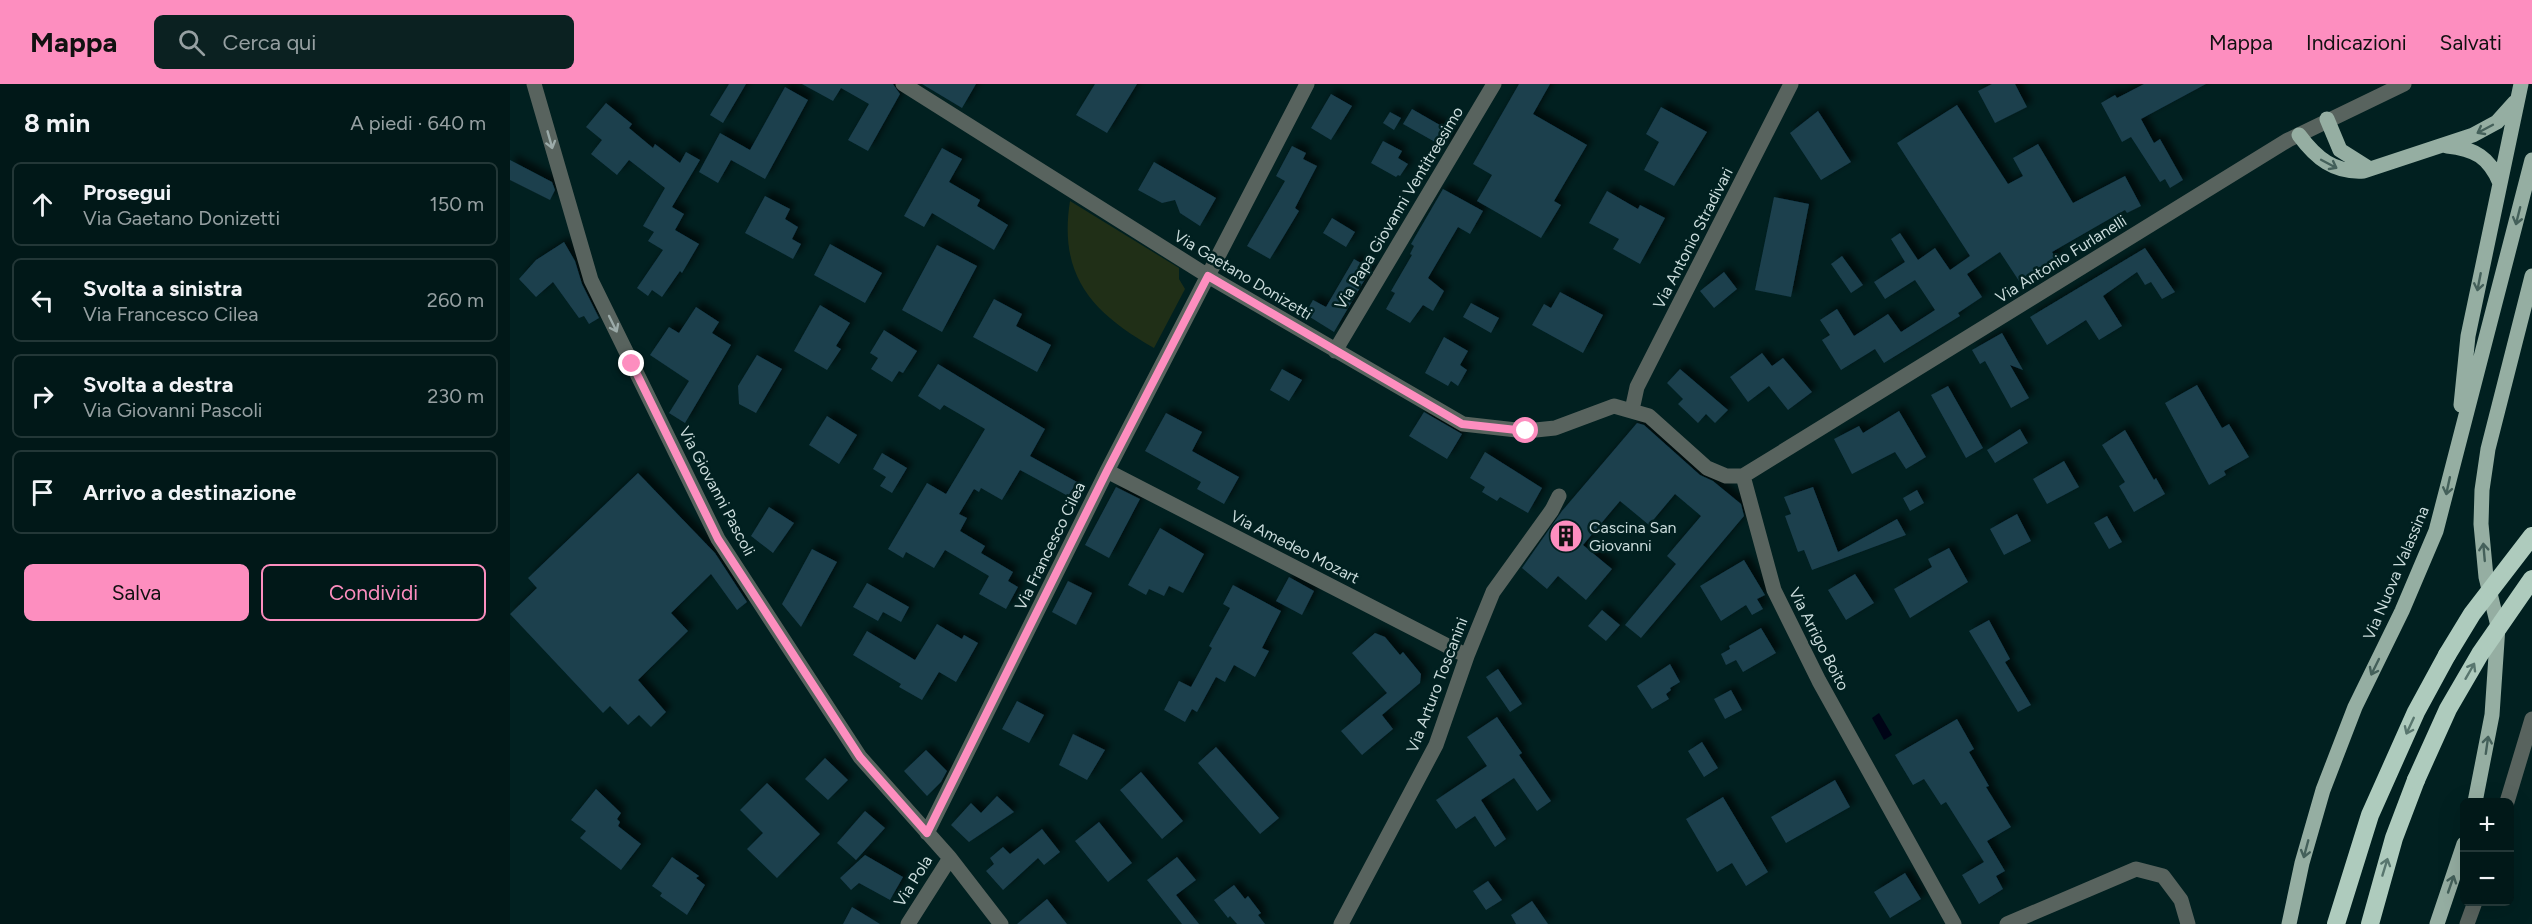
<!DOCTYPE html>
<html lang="it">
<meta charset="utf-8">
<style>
:root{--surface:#011818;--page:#0b2121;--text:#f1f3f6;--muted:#96a0a2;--line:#233737;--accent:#fd8ebf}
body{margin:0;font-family:Figtree,sans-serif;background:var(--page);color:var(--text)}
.controls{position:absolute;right:18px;bottom:18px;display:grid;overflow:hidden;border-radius:9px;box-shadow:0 6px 24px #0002}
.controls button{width:54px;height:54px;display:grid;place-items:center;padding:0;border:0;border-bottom:2px solid var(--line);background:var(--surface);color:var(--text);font:30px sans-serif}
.stop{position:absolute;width:18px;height:18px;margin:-14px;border:4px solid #fd8ebf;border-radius:50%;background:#fff}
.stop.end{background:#fd8ebf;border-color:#fff;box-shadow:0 2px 6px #0008}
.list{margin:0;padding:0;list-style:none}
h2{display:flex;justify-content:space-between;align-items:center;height:78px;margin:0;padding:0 24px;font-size:26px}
h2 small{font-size:20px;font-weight:400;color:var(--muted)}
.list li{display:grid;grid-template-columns:39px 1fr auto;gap:18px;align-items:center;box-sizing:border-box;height:84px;margin:0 12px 12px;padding:0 12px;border:2px solid var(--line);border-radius:9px}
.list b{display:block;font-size:22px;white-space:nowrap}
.list p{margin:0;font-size:20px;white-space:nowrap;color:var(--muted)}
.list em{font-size:20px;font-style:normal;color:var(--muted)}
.actions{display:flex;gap:12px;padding:18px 24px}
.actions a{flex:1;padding:14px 0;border:2px solid var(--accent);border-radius:9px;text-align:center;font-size:21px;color:var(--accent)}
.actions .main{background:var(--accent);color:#111}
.icon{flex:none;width:33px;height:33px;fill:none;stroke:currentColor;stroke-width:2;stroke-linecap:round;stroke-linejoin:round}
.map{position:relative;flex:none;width:2022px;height:840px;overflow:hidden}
header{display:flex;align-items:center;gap:36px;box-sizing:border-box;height:84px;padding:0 30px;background:var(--accent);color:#111}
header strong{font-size:28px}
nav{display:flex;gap:33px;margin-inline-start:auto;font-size:21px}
.search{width:420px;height:54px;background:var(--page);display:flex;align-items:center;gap:15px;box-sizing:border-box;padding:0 21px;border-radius:9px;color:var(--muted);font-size:22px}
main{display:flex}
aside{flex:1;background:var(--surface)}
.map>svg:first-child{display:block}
.green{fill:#202f17}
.water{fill:#000416}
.building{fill:#1b3f4e;filter:url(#shadow)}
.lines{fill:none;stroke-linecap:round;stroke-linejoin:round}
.minor{stroke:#58635e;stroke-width:15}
.major{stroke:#95aea2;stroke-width:15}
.highway{stroke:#aecbbd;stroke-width:18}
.highway-bridge{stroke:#aecbbd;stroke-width:18}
.oneway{stroke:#44605a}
.oneway2{stroke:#9caba9}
.oneway3{stroke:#58766e}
.route{stroke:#fd8ebf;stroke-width:8}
.labels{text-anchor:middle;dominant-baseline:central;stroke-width:5;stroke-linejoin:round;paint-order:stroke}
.street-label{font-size:16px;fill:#cadbdb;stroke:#012020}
.poi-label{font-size:16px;fill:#cadbdb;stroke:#012020;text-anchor:start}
</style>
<header>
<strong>Mappa</strong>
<div class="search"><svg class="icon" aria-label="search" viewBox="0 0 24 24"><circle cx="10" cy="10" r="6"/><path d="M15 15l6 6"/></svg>Cerca qui</div>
<nav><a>Mappa</a><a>Indicazioni</a><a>Salvati</a></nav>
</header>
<main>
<aside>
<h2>8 min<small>A piedi · 640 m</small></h2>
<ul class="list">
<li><svg class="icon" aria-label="ahead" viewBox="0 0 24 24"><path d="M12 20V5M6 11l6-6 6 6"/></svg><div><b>Prosegui</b><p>Via Gaetano Donizetti</p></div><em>150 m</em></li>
<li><svg class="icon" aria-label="left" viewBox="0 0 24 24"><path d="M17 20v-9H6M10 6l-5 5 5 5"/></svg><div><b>Svolta a sinistra</b><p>Via Francesco Cilea</p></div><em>260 m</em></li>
<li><svg class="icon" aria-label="right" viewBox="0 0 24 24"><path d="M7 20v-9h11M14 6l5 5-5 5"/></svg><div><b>Svolta a destra</b><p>Via Giovanni Pascoli</p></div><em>230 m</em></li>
<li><svg class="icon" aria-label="arrive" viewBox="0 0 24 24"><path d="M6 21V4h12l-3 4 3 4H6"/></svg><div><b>Arrivo a destinazione</b></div></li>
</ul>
<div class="actions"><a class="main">Salva</a><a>Condividi</a></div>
</aside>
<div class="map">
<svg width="2022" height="840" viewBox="0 0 2022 840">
<defs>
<filter id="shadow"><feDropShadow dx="5.5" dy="-5.5" stdDeviation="3" flood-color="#0009"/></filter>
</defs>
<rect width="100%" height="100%" fill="#012020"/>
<path class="green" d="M560 117 669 184V195L675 205 644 264C583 229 548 193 560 117Z"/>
<path class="water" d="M1369 629 1382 651 1374 656 1362 634Z"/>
<path class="building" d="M219 0H236L213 39 200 31Z
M292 0H383L390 10 358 67 338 56 359 20 331 4 323 17Z
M412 0H466L452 24Z
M585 0H627L597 49 566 31Z
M1009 0H1040L1023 30 1077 61 1044 117 1051 121 1031 154 967 117 982 91 963 80Z
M1482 0H1505L1517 23 1485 39 1468 7Z
M1634 0H1696L1631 35 1644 59 1650 55 1673 96 1660 104 1655 95 1650 98 1621 53 1612 58 1591 19 1605 11 1607 14Z
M275 3 298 16 255 95 221 76 208 99 189 88 210 49 240 66Z
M821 10 842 22 821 56 801 44Z
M96 19 122 40 119 44 143 64 145 60 170 79 176 68 190 76 162 123 174 130 165 146 189 160 172 189 170 187 152 213 142 206 138 212 127 204 153 166 138 157 144 148 133 142 155 104 119 76 107 91 81 70 92 56 76 43Z
M1447 21 1498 100 1513 92 1503 74 1528 60 1563 119 1615 92 1631 122 1617 129 1615 126 1542 168 1547 176 1511 200 1490 168 1457 190 1472 213 1448 229 1450 232 1374 279 1365 265 1331 286 1312 256 1320 251 1310 236 1327 225 1344 252 1378 230 1391 248 1425 226 1405 196 1375 215 1364 198 1395 178 1381 155 1390 149 1408 176 1425 164 1440 186 1460 172 1387 59Z
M1151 23 1197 48 1164 102 1134 86 1149 58 1136 50Z
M902 25 942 48 934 63 893 40Z
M1308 27 1341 78 1311 96 1280 49Z
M880 28 891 34 884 46 873 39Z
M873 57 892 67 888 74 898 80 890 92 888 91 886 93 861 79Z
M782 62 796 69 793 75 807 82 785 124 789 127 760 175 737 162 775 97 766 92Z
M432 64 452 75 439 98 470 116 467 122 498 141 484 166 422 129 414 143 394 132Z
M0 76 42 98 45 106 40 116 0 96Z
M644 78 706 114 690 142 670 129 665 116 652 119 628 106Z
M933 105 973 127 960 150 948 143 918 194 934 207 923 227 913 221 900 239 876 225 885 209 881 207 902 171 900 170 904 162 901 160Z
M1097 107 1128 125 1130 121 1155 134 1130 180 1103 165 1109 155 1079 139Z
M255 112 280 125 275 135 288 143 282 155 291 160 283 175 235 149Z
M1264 113 1299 120 1281 213 1245 206Z
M822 134 845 148 836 163 813 149Z
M54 158 65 177 72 200 89 234 79 240 74 232 69 234 43 198 26 213 9 195 26 176Z
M320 160 372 189 355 219 304 191Z
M427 161 467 182 432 248 392 226Z
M1635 164 1665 208 1652 215 1641 198 1635 201 1627 188 1593 212 1612 242 1589 256 1576 236 1537 261 1520 233Z
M1332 172 1353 201 1341 209 1321 180Z
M844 175 861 185 824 248 795 230 803 216 816 223Z
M1214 188 1227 205 1204 224 1190 207Z
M1050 208 1093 231 1073 269 1022 241 1034 220 1041 224Z
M484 215 512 230 506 242 541 261 527 288 463 253Z
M961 219 989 234 981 249 953 233Z
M310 221 340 239 326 262 331 265 317 286 284 267Z
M186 223 209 238 202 249 221 261 175 339 159 329 179 297 140 271 159 243 169 249Z
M374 246 407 267 393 289 389 287 382 298 361 285 368 274 360 269Z
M1492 249 1513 286 1500 281 1519 314 1501 324 1475 277 1470 280 1462 266Z
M934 253 958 267 950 281 957 286 948 302 941 297 938 302 915 289Z
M1252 269 1262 282 1273 274 1302 308 1278 326 1259 302 1238 318 1220 293Z
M247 271 272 285 246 329 229 320 228 302Z
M428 280 535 345 520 372 567 398 558 412 510 386 492 416 471 404 469 408 464 405 449 430 457 434 450 447 475 462 471 469 503 488 498 497 508 503 496 525 469 510 479 492 435 466 424 484 396 468 393 474 378 465 417 399 436 410 475 345 434 321 430 326 408 312Z
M772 285 792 296 779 317 760 306Z
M1170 285 1218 326 1205 339 1196 330 1188 339 1168 320 1173 315 1157 299Z
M1687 301 1712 344 1719 340 1739 373 1714 387 1716 391 1699 401 1655 319Z
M1438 302 1473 364 1456 374 1421 311Z
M1389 327 1416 373 1396 385 1385 368 1342 390 1324 355 1349 342 1353 349Z
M914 328 952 350 937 375 899 352Z
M656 329 692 348 682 367 729 393 714 420 687 405 691 398 635 367Z
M317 332 347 351 329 380 299 361Z
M1127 339 1134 341 1190 391 1203 397 1231 420 1234 432 1131 554 1115 541 1166 480 1157 472 1191 432 1165 410 1139 441 1110 417 1073 461 1102 485 1076 516 1048 492 1037 505 1012 484 1052 427Z
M1510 345 1518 359 1485 379 1477 366Z
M1615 346 1644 396 1646 394 1655 410 1624 428 1609 402 1615 398 1592 361Z
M975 368 1032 404 1018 429 990 413 987 417 972 408 975 403 960 394Z
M372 369 397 384 382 409 370 402 376 393 363 385Z
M1554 377 1569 403 1537 420 1523 395Z
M128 389 205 469 237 518 227 526 201 490 161 529 178 547 128 596 156 628 141 643 129 631 118 641 100 622 93 629 0 530 27 504 18 494Z
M606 403 630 415 599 474 575 461Z
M1303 403 1328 468 1387 435 1396 451 1302 486 1294 466 1288 468 1275 432 1281 430 1274 413Z
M1407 406 1414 419 1400 427 1393 414Z
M259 423 284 439 263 469 241 452Z
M1507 430 1521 457 1494 471 1480 445Z
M1597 432 1612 458 1599 465 1584 439Z
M650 444 694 470 673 509 659 502 654 512 639 505 636 511 618 501Z
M1439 464 1458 498 1400 534 1384 505 1422 483 1418 475Z
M302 465 327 478 291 543 272 520Z
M1234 476 1255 511 1247 515 1253 525 1242 531 1236 521 1211 537 1190 502Z
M1345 490 1364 519 1336 536 1318 506Z
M779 493 804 507 792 531 766 517Z
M558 497 582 509 566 541 542 528Z
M357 499 399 523 391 538 373 528 368 537 343 523Z
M723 501 771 527 752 564 759 567 745 593 724 581 715 598 706 593 687 628 682 625 675 638 654 626 669 597 681 603 702 564 699 562 720 524 713 520Z
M1092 526 1110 541 1096 557 1078 542Z
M1479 536 1500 575 1495 578 1521 621 1508 628 1459 547Z
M427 540 452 555 454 551 468 559 446 598 429 588 412 616 389 603 391 600 343 571 357 547 405 576Z
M1251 544 1266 569 1233 588 1226 576 1216 581 1211 570 1220 565 1219 562Z
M865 549 875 553 890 571 893 568 911 590 910 599 872 631 883 645 852 671 831 647 877 609 842 569Z
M1160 580 1170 598 1160 604 1161 606 1156 610 1159 615 1142 625 1127 602Z
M988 585 1012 620 1000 628 976 593Z
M1221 606 1232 626 1215 635 1204 615Z
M507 617 534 631 519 659 492 645Z
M987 633 1012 669 1009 671 1041 717 1027 727 1004 694 971 716 996 755 985 763 965 732 946 745 926 716 977 682 957 653Z
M1447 635 1464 665 1459 668 1479 702 1476 703 1501 743 1477 757 1495 787 1486 792 1493 805 1469 820 1452 791 1474 778 1436 718 1431 721 1414 695 1403 701 1385 671Z
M563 650 595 666 577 696 549 681Z
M1192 658 1208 684 1194 693 1178 667Z
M706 663 769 734 750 750 688 679Z
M416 666 437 687 431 698 417 712 394 687Z
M315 674 338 696 318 716 295 695Z
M631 688 673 737 652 755 610 706Z
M1325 696 1340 723 1276 759 1261 733Z
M257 699 310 750 267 794 237 765 253 749 230 726Z
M86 705 111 729 107 735 110 738 108 742 131 760 111 786 70 754 76 747 61 736Z
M487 712 504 728 459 758 441 741 461 719 471 729Z
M1213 713 1258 788 1236 802 1222 779 1207 788 1176 735Z
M355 727 375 744 346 776 327 759Z
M589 738 622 779 598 798 565 757Z
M532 745 550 768 534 781 528 774 493 806 476 787 484 780 480 774 493 763 500 770Z
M355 771 393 793 380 816 349 799 341 806 330 794Z
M162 773 189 792 186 794 195 801 177 831 150 812 152 809 142 802Z
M667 773 686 796 666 811 689 840H672L637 796Z
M1395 789 1411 815 1380 834 1364 808Z
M978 797 992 816 976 826 963 807Z
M724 801 735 815 738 812 751 829 748 831 755 840H727L720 832 718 834 704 816Z
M537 815 557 840H507Z
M1022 817 1038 840H1006L1001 831Z
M342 823 370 840H333Z"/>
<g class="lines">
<path class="minor" d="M24 0 81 196 208 455 350 673 440 774 491 840
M393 0 698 192 953 340 1016 347 1045 344 1104 322 1139 332 1197 384 1216 392H1233L1778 56 1894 0
M825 267 984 0
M1122 326 1127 303 1281 0
M597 387 957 572
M1233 392 1264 506 1309 597 1444 840
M1997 718 2022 635
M417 749 597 387 797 0
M398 840 440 774
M831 840 926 661 957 572 983 508 1042 426 1049 412
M1497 840 1626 785 1653 792 1671 816 1678 840
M1957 840 1965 818"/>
<path class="major" d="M1817 35 1830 66 1860 85
M1789 51C1806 74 1824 89 1854 87L1963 51 1987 38 2005 18
M1937 62C1965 65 1979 73 1990 99
M1951 321 1958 252 2011 0
M1965 718 1982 631 1988 542 1976 493 1971 440 1972 406 1978 365 2022 192
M1779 840 1792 779 1813 706 1845 623 1892 527 1926 447 2022 76
M1927 840 1954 760"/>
<path class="highway" d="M1826 840 1860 731 1906 628 1937 571
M1860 840 1884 754 1906 696"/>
<path class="highway-bridge" d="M1937 571 1962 530 2022 452
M1906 696 1938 625 1970 570 2022 495"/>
</g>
<defs><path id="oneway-shaft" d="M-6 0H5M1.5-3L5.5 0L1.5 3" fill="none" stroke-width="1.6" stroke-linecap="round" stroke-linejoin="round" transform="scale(1.5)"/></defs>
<g class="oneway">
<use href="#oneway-shaft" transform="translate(1975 45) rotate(152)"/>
<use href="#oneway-shaft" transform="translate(1819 80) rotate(28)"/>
<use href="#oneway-shaft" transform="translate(2008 132) rotate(104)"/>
<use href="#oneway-shaft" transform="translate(1969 198) rotate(101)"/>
<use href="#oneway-shaft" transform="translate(1938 402) rotate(102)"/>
<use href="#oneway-shaft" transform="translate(1974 468) rotate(-95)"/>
<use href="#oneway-shaft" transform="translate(1865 583) rotate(116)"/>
<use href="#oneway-shaft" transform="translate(1977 661) rotate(-82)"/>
<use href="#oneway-shaft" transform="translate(1796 765) rotate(105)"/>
<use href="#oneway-shaft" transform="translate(1941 800) rotate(-71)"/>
</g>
<g class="oneway2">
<use href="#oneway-shaft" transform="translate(40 56) rotate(74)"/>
<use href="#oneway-shaft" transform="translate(103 240) rotate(64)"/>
</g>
<g class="oneway3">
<use href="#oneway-shaft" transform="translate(1960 587) rotate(-60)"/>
<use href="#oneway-shaft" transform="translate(1900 642) rotate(115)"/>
<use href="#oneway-shaft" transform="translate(1875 783) rotate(-73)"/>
</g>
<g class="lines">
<path class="route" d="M122 280 208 455 350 673 417 749 597 387 698 192 952 340 1016 347"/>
</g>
<defs>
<g id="building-disc" transform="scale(1.725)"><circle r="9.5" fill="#fd8ebf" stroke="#012020"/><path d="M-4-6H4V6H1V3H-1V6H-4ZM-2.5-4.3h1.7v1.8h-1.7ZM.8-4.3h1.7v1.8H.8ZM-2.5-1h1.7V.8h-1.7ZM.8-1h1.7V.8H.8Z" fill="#111"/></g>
</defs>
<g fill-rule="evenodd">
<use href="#building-disc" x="1056" y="452"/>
</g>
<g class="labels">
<g class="street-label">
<text transform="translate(889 124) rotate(-59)">Via Papa Giovanni Ventitreesimo</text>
<text transform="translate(1183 154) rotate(-63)">Via Antonio Stradivari</text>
<text transform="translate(1551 175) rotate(-32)">Via Antonio Furlanelli</text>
<text transform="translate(733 191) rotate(31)">Via Gaetano Donizetti</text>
<text transform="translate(207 407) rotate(62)">Via Giovanni Pascoli</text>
<text transform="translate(540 462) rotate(-64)">Via Francesco Cilea</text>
<text transform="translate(785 463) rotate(27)">Via Amedeo Mozart</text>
<text transform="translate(1886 489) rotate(-67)">Via Nuova Valassina</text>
<text transform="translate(1309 555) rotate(63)">Via Arrigo Boito</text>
<text transform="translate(927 601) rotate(-69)">Via Arturo Toscanini</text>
<text transform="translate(403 797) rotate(-58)">Via Pola</text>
</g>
<g class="poi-label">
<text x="1079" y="443">Cascina San<tspan x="1079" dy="18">Giovanni</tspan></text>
</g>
</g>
</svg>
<div class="controls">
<button>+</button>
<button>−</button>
</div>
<div class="stop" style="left:1016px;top:347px"></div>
<div class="stop end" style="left:122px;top:280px"></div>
</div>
</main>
